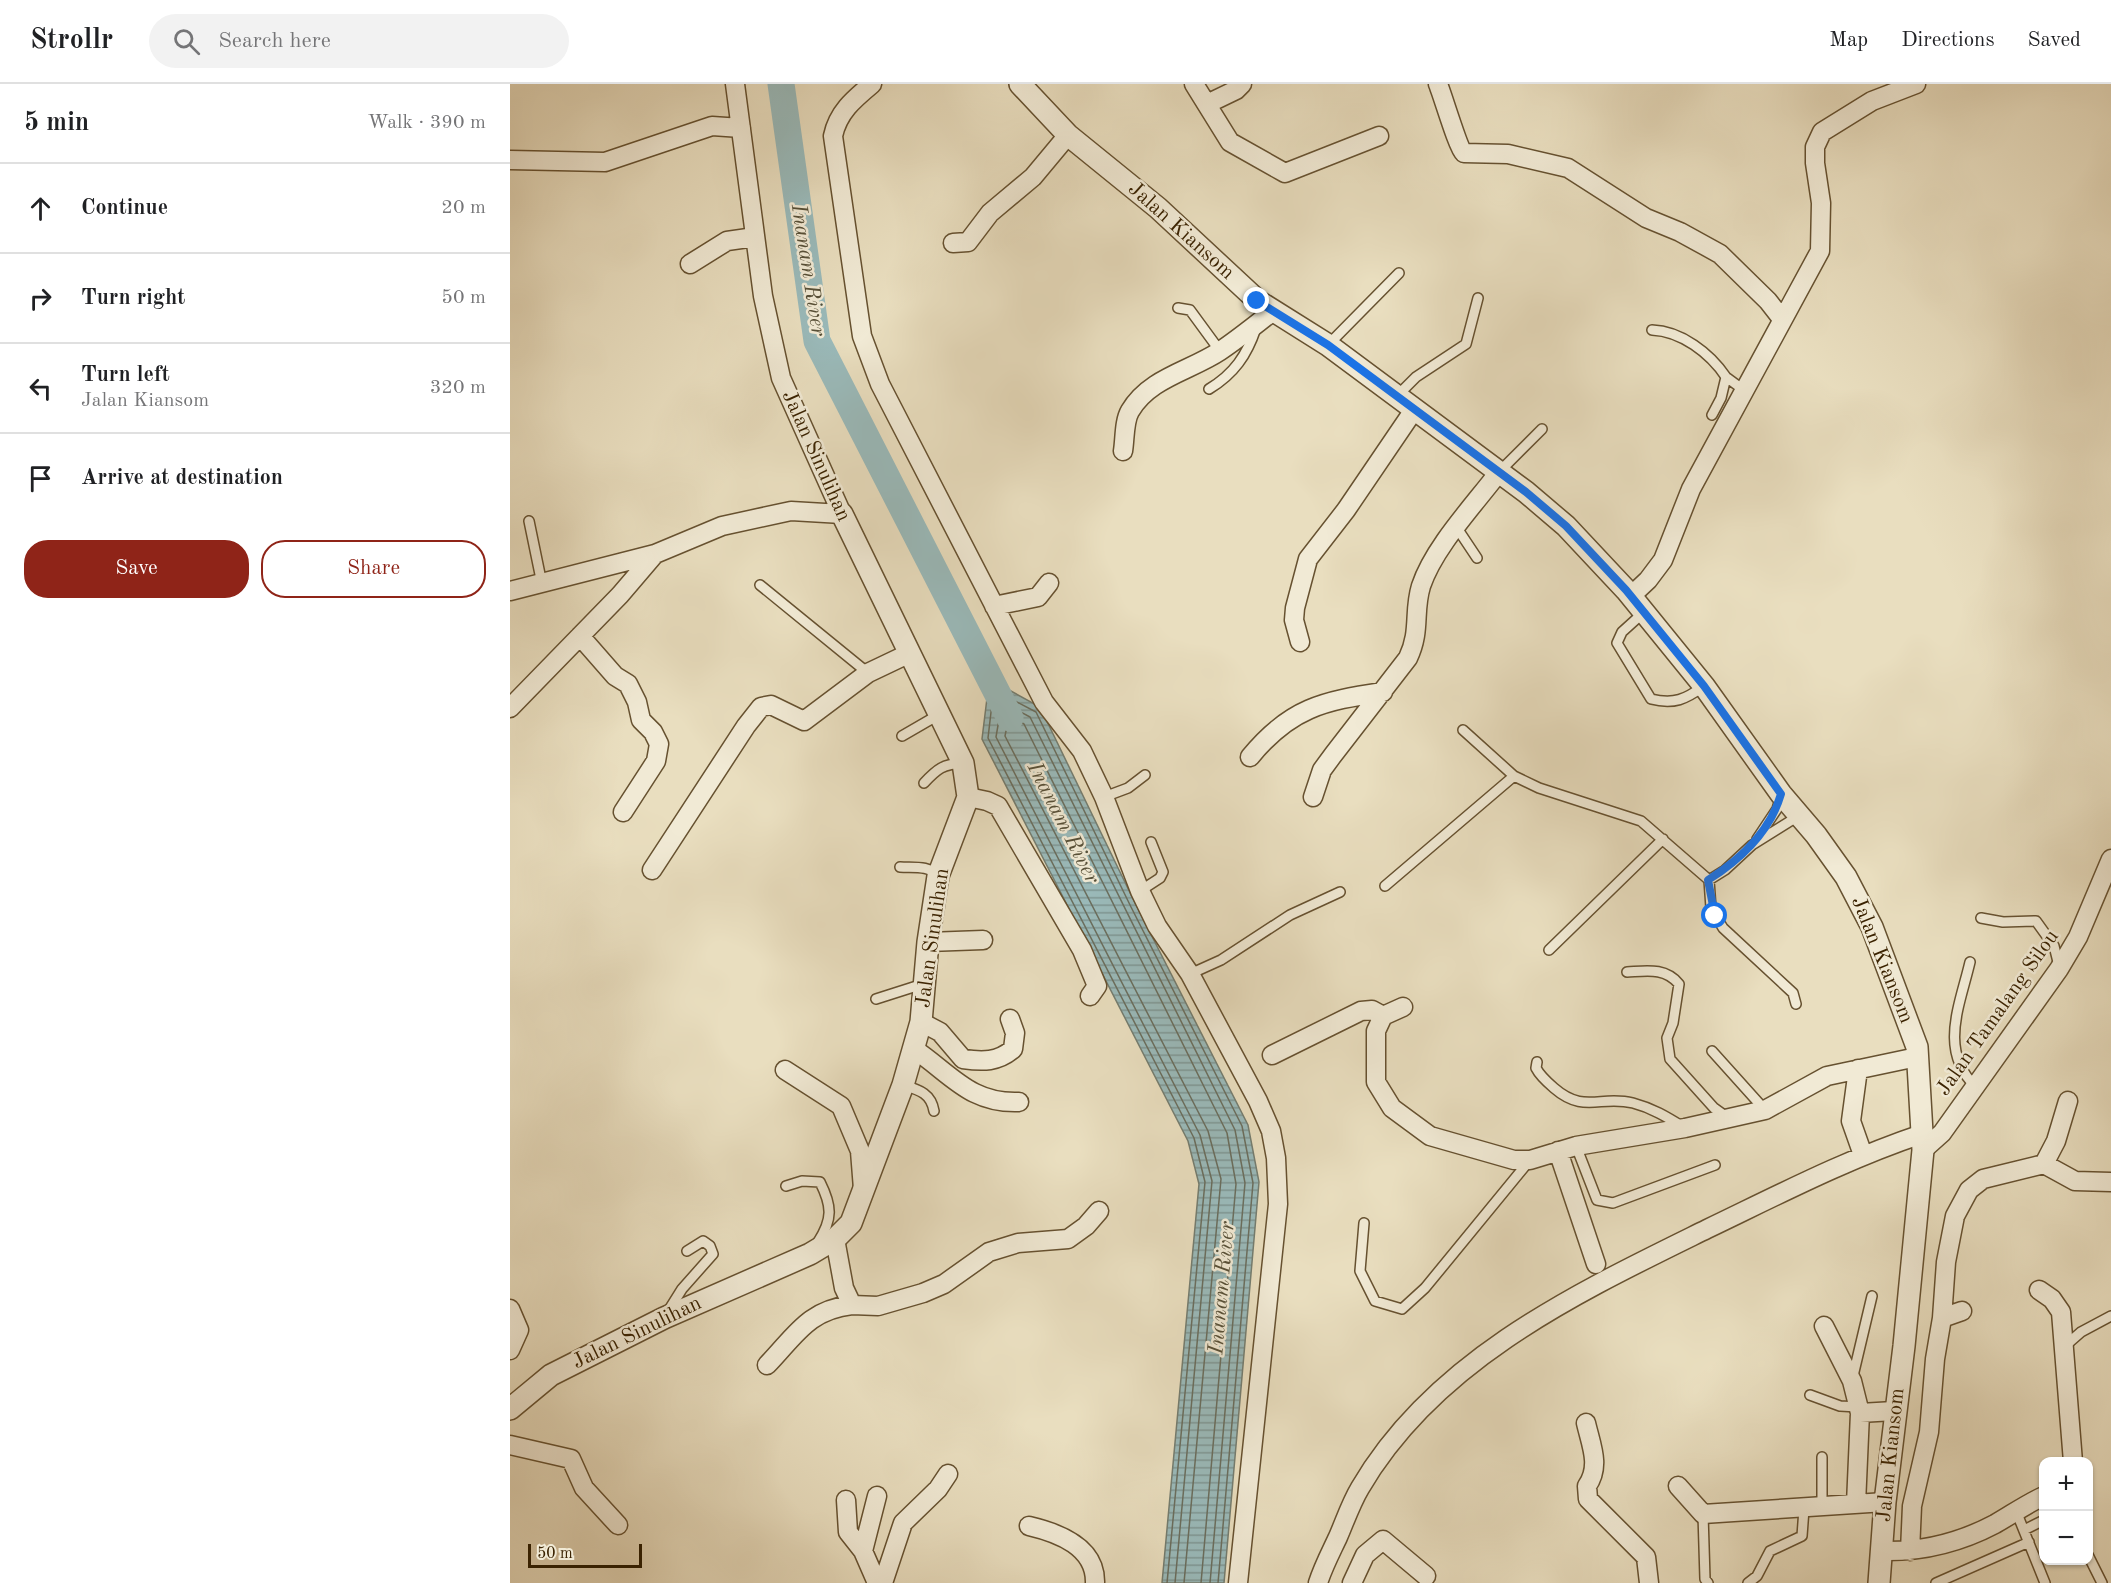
<!DOCTYPE html>
<meta charset="utf-8">
<style>
:root{--surface:#fff;--page:#f2f2f2;--text:#202124;--muted:#757577;--line:#e0e0e0;--accent:#8f2418}
body{margin:0;font-family:"Old Standard TT",serif;background:var(--page);color:var(--text)}
.controls{position:absolute;right:18px;bottom:18px;display:grid;overflow:hidden;border-radius:12px;box-shadow:0 2px 4px #0004}
.controls button{width:54px;height:54px;display:grid;place-items:center;padding:0;border:0;border-bottom:2px solid var(--line);background:var(--surface);color:var(--text);font:30px sans-serif}
.scale{position:absolute;left:18px;bottom:15px;width:114px;box-sizing:border-box;padding-left:6px;border:3px solid #3a2201;border-top:0;font-size:16px;line-height:21px;white-space:nowrap;color:#3a2201;-webkit-text-stroke:4px #f1ead5;paint-order:stroke}
.stop{position:absolute;width:18px;height:18px;margin:-14px;border:4px solid #1a73e8;border-radius:50%;background:#fff}
.stop.end{background:#1a73e8;border-color:#fff;box-shadow:0 2px 6px #0008}
.list{margin:0;padding:0;list-style:none}
h2{display:flex;justify-content:space-between;align-items:center;height:78px;margin:0;padding:0 24px;font-size:26px}
h2 small{font-size:20px;font-weight:400;color:var(--muted)}
.list li{display:grid;grid-template-columns:39px 1fr auto;gap:18px;align-items:center;box-sizing:border-box;height:90px;padding:0 24px;border-top:2px solid var(--line)}
.list b{display:block;font-size:22px;white-space:nowrap}
.list p{margin:0;font-size:20px;white-space:nowrap;color:var(--muted)}
.list em{font-size:20px;font-style:normal;color:var(--muted)}
.actions{display:flex;gap:12px;padding:18px 24px}
.actions a{flex:1;padding:14px 0;border:2px solid var(--accent);border-radius:24px;text-align:center;font-size:21px;color:var(--accent)}
.actions .main{background:var(--accent);color:#fff}
.icon{flex:none;width:33px;height:33px;fill:none;stroke:currentColor;stroke-width:2;stroke-linecap:round;stroke-linejoin:round}
.map{position:relative;flex:none;width:1601px;height:1499px;overflow:hidden}
header{display:flex;align-items:center;gap:36px;box-sizing:border-box;height:84px;padding:0 30px;background:var(--surface);border-bottom:2px solid var(--line)}
header strong{font-size:28px}
nav{display:flex;gap:33px;margin-inline-start:auto;font-size:21px}
.search{width:420px;height:54px;background:var(--page);display:flex;align-items:center;gap:15px;box-sizing:border-box;padding:0 21px;border-radius:33px;color:var(--muted);font-size:22px}
main{display:flex}
aside{flex:1;background:var(--surface)}
.map>svg:first-child{display:block}
.water{fill:url(#water-rules);stroke:#747d70;stroke-width:1.5}
.lines{fill:none;stroke-linecap:round;stroke-linejoin:round}
.shore{stroke:#6a6e5e;stroke-width:1.5}
.river{stroke:#9ababa;stroke-width:27}
.service-casing{stroke:#665130;stroke-width:12}
.minor-casing{stroke:#665130;stroke-width:21}
.tertiary-casing{stroke:#665130;stroke-width:24}
.service{stroke:#f1ead5;stroke-width:9}
.minor{stroke:#f1ead5;stroke-width:18}
.tertiary{stroke:#f1ead5;stroke-width:21}
.route{stroke:#1a73e8;stroke-width:8}
.labels{text-anchor:middle;dominant-baseline:central;stroke-width:5;stroke-linejoin:round;paint-order:stroke}
.street-label{font-size:21px;fill:#3a2201;stroke:#f1ead5}
.water-label{font-size:22px;font-style:italic;fill:#575038;stroke:#f1ead5}
</style>
<header>
<strong>Strollr</strong>
<div class="search"><svg class="icon" aria-label="search" viewBox="0 0 24 24"><circle cx="10" cy="10" r="6"/><path d="M15 15l6 6"/></svg>Search here</div>
<nav><a>Map</a><a>Directions</a><a>Saved</a></nav>
</header>
<main>
<aside>
<h2>5 min<small>Walk · 390 m</small></h2>
<ul class="list">
<li><svg class="icon" aria-label="ahead" viewBox="0 0 24 24"><path d="M12 20V5M6 11l6-6 6 6"/></svg><div><b>Continue</b></div><em>20 m</em></li>
<li><svg class="icon" aria-label="right" viewBox="0 0 24 24"><path d="M7 20v-9h11M14 6l5 5-5 5"/></svg><div><b>Turn right</b></div><em>50 m</em></li>
<li><svg class="icon" aria-label="left" viewBox="0 0 24 24"><path d="M17 20v-9H6M10 6l-5 5 5 5"/></svg><div><b>Turn left</b><p>Jalan Kiansom</p></div><em>320 m</em></li>
<li><svg class="icon" aria-label="arrive" viewBox="0 0 24 24"><path d="M6 21V4h12l-3 4 3 4H6"/></svg><div><b>Arrive at destination</b></div></li>
</ul>
<div class="actions"><a class="main">Save</a><a>Share</a></div>
</aside>
<div class="map">
<svg width="1601" height="1499" viewBox="0 0 1601 1499">
<defs>
<pattern id="water-rules" width="6" height="5" patternUnits="userSpaceOnUse" patternTransform="scale(1.5)"><rect width="6" height="5" fill="#9ababa"/><path d="M0 2.5h6" fill="none" stroke="#7f9795"/></pattern>
</defs>
<rect width="100%" height="100%" fill="#e9debf"/>
<filter id="stains"><feTurbulence type="fractalNoise" baseFrequency=".00333" numOctaves="4"/><feColorMatrix values="0 0 0 0 .2 0 0 0 0 .09 0 0 0 0 .02 0 0 0 .5 -.17"/></filter>
<radialGradient id="worn" r=".72"><stop offset=".6" stop-color="#630" stop-opacity="0"/><stop offset="1" stop-color="#630" stop-opacity=".3"/></radialGradient>
<path class="water" d="M488 600 530 623 626 821 738 1041 749 1098 714 1499H652L689 1100 678 1057 472 655 478 606Z"/>
<g class="lines">
<path class="shore" d="M657 1499 695 1098 684 1054 478 654 483 611 488 608 526 628 621 823 732 1042 743 1099 708 1499
M665 1499 702 1097 690 1051 486 653 492 618 520 633 725 1046 735 1099 700 1499
M674 1499 711 1095 698 1047 495 652 499 632 514 640 717 1049 726 1100 691 1499"/>
<path class="river" d="M271 0 307 257 500 634"/>
<g class="service-casing">
<path id="service" d="M668 224 680 226 710 267
M1142 246C1171 247 1200 269 1216 293
M818 261 889 189
M699 305C724 290 737 271 746 244
M886 313 906 293 956 260 968 214
M1202 331 1211 314 1216 293 1235 307
M989 388 1032 345
M19 437 32 500
M947 444 967 474
M250 501 358 589
M1133 529 1112 548 1107 559 1141 615C1164 621 1176 615 1194 602
M953 646 1004 692 1029 704 1131 737 1199 796 1215 786 1242 761 1290 731
M392 652 430 630
M414 699C427 685 433 680 453 679
M594 713 618 704 635 691
M1247 755 1267 725 1271 712
M390 783C403 784 419 781 428 792
M1199 796 1201 824 1213 844 1283 909 1286 920
M875 802 1004 692
M630 807 650 794 653 788 641 758
M1471 834 1493 838 1526 837 1544 862 1549 882
M1039 866 1153 755
M1460 878C1450 921 1428 967 1466 1003
M1117 888C1136 887 1155 883 1169 900L1163 939 1157 954 1160 975 1204 1024 1218 1034
M680 890 711 876 780 831 830 808
M366 915 413 900
M1202 967 1255 1026
M1027 978 1026 984C1030 992 1037 998 1044 1004 1074 1030 1090 1011 1123 1019 1142 1024 1157 1033 1173 1043
M393 1001C409 1006 421 1009 424 1027
M1066 1062 1087 1116 1103 1119 1205 1081
M276 1102 292 1097 310 1098C322 1122 323 1135 308 1158
M854 1139 850 1187 865 1217 892 1225 915 1204 1020 1076
M157 1229 172 1205 203 1170 200 1162 193 1157 177 1167
M1555 1262 1571 1248 1601 1232
M1343 1292 1362 1212
M1300 1311 1330 1322 1348 1323
M1312 1373V1423
M1506 1427 1535 1499
M1193 1430 1195 1495 1198 1499
M1514 1446 1534 1436
M1578 1471 1592 1499
M1238 1499 1247 1492 1260 1467 1292 1452 1294 1425
M1426 1499 1519 1458"/>
</g>
<g class="minor-casing">
<path id="minor" d="M362 0C344 15 328 28 323 52L352 252 370 300 534 618 572 667 594 713 630 807 647 842 680 890 748 1017 761 1047 766 1074 768 1120 728 1499
M684 0 720 58 775 89 869 52
M928 0C933 12 948 64 954 69L998 70 1058 84 1136 134 1170 148 1210 170 1258 217 1272 235
M697 20 726 6 732 0
M0 76 95 78 202 42 231 44
M443 159 458 158 480 129 523 93 558 51
M180 180 217 157 245 153
M613 367C615 355 614 337 620 327 639 294 680 287 710 267 728 255 745 241 762 228
M0 507 145 470 212 442 281 427 332 430 271 294 253 212 225 0
M1121 512 1138 496 1153 476 1181 405 1310 167 1311 119 1305 79V63L1312 48 1362 17 1406 0
M484 522 528 513 539 499
M70 552 105 592 118 600 127 618 131 636 143 648 149 660 146 677 113 728
M790 558 784 536 785 524 798 475 836 426 904 326
M0 624 110 511 145 470
M740 673C780 624 813 617 873 608
M458 713 477 717 488 722 572 866 587 902 580 912
M803 713 812 686 823 671 898 574C911 547 903 528 911 502 924 463 964 421 989 388
M142 786 236 642 251 623 261 621 294 637 358 589 400 569
M418 858 473 856
M893 923 873 932 866 947V998L882 1024 920 1052 1004 1076H1020L1066 1062 1175 1044 1255 1026 1317 992 1407 973
M411 938 430 948 453 975C473 978 488 978 503 965L505 949 500 935
M404 965C441 990 460 1020 509 1018
M762 971 851 927 862 926 873 932
M1348 985 1341 1037 1353 1071
M275 986 331 1022 350 1067 353 1105
M1413 1066 1432 1049 1549 885 1568 853 1601 775
M1048 1067 1086 1180
M1534 1080 1565 1097 1601 1098
M325 1155 334 1204 342 1221 368 1222 413 1209 434 1200 479 1168 508 1159 558 1155 576 1142 589 1127
M1529 1206 1542 1215 1551 1228 1563 1378
M0 1225 9 1246 0 1266
M1432 1234 1452 1227
M1314 1242 1342 1297 1350 1329 1384 1327
M257 1281C286 1251 298 1226 342 1221
M1076 1339C1081 1361 1091 1382 1077 1402L1078 1415 1136 1473 1139 1499
M0 1361 61 1375 74 1404 108 1441
M1168 1402 1193 1430 1375 1418
M367 1412 353 1467 367 1499
M336 1416 338 1448 353 1467
M1346 1420 1350 1329
M519 1442C549 1449 586 1463 585 1499
M1372 1467C1412 1468 1449 1459 1485 1440 1501 1431 1516 1420 1534 1412
M1400 1467 1402 1422 1419 1348 1425 1275 1432 1234 1436 1178 1445 1132 1459 1106 1473 1095 1534 1080 1546 1057 1558 1017
M373 1499 393 1439 428 1405 438 1390
M808 1499C813 1483 821 1468 828 1453 835 1437 841 1419 850 1404 925 1275 1069 1208 1197 1145 1268 1111 1337 1075 1412 1050
M842 1499 855 1471 873 1456 916 1492"/>
</g>
<g class="tertiary-casing">
<path id="tertiary" d="M510 0 558 51 648 124 748 217 818 261 1016 408 1056 442 1116 506 1194 602 1271 710 1306 751 1336 793 1362 843 1407 963 1413 1066 1394 1262 1375 1418 1369 1499
M0 1325 41 1291 154 1234 300 1170 325 1155 341 1139 393 1001 411 938 418 858 428 792 458 713 453 679 332 430"/>
</g>
<use href="#service" class="service"/>
<use href="#minor" class="minor"/>
<use href="#tertiary" class="tertiary"/>
</g>
<g class="lines">
<path class="route" d="M747 217 818 261 1016 408 1056 442 1116 506 1194 602 1271 710C1260 748 1231 775 1198 796L1205 832"/>
</g>
<g class="labels">
<g class="street-label">
<text transform="translate(671 147) rotate(42)">Jalan Kiansom</text>
<text transform="translate(306 372) rotate(66)">Jalan Sinulihan</text>
<text transform="translate(423 854) rotate(-82)">Jalan Sinulihan</text>
<text transform="translate(1372 876) rotate(68)">Jalan Kiansom</text>
<text transform="translate(1488 929) rotate(-55)">Jalan Tamalang Silou</text>
<text transform="translate(127 1249) rotate(-26)">Jalan Sinulihan</text>
<text transform="translate(1381 1371) rotate(-84)">Jalan Kiansom</text>
</g>
<g class="water-label">
<text transform="translate(298 186) rotate(81)">Inanam River</text>
<text transform="translate(553 739) rotate(63)">Inanam River</text>
<text transform="translate(712 1204) rotate(-85)">Inanam River</text>
</g>
</g>
<rect width="100%" height="100%" filter="url(#stains)"/>
<rect width="100%" height="100%" fill="url(#worn)"/>
</svg>
<div class="controls">
<button>+</button>
<button>−</button>
</div>
<div class="scale">50 m</div>
<div class="stop" style="left:1205px;top:832px"></div>
<div class="stop end" style="left:747px;top:217px"></div>
</div>
</main>
